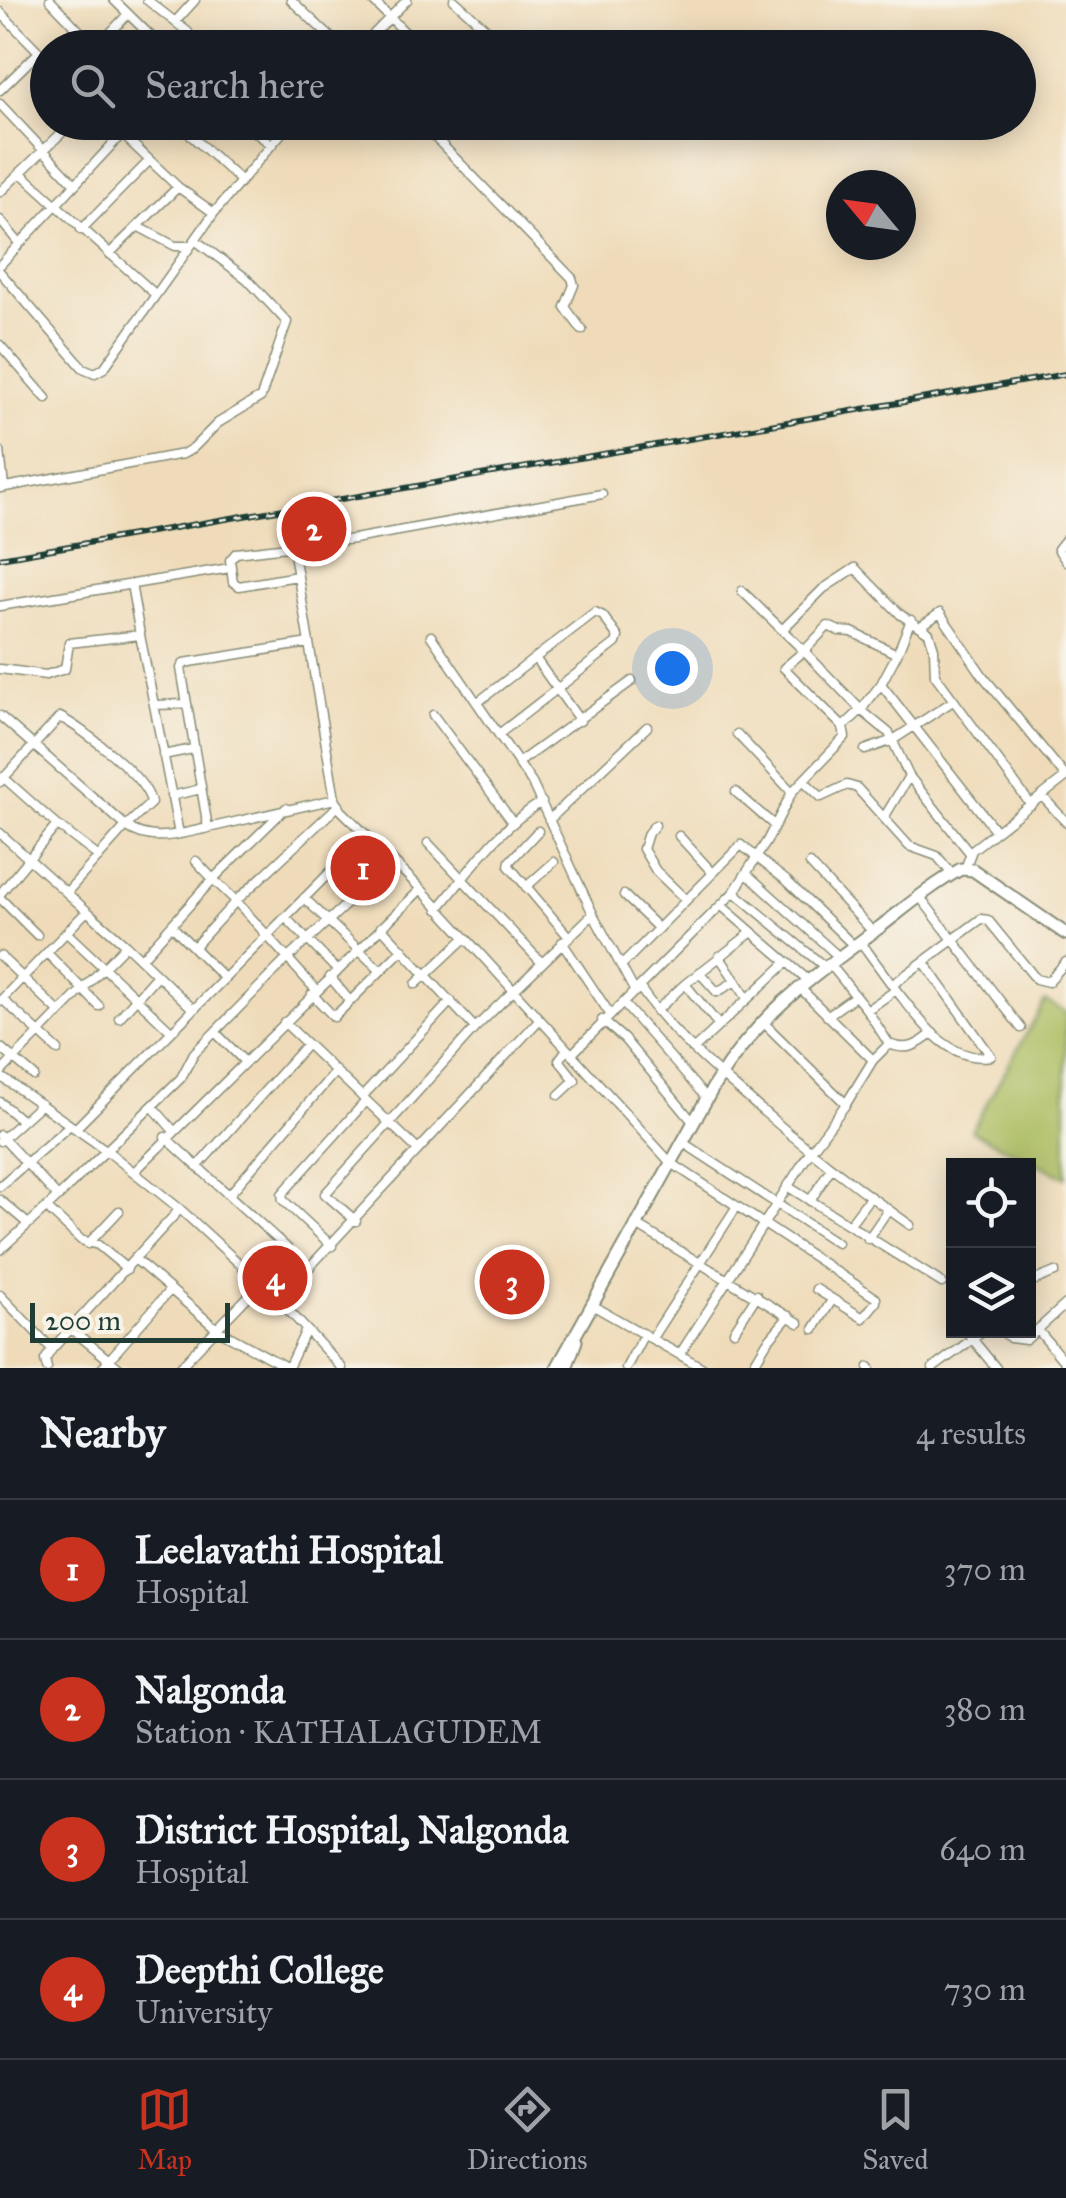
<!DOCTYPE html>
<meta charset="utf-8">
<style>
:root{--surface:#171b24;--page:#242831;--text:#f1f3f6;--muted:#9ea1a6;--line:#363941;--accent:#c8321e}
body{margin:0;font-family:"IM FELL Great Primer",serif;background:var(--page);color:var(--text)}
.controls{position:absolute;right:30px;bottom:30px;display:grid;overflow:hidden;border-radius:0px;box-shadow:0 5px 25px #0003}
.controls button{width:90px;height:90px;display:grid;place-items:center;padding:0;border:0;border-bottom:2px solid var(--line);background:var(--surface);color:var(--text);font:50px sans-serif}
.compass{position:absolute;left:826px;top:170px;width:90px;height:90px;border-radius:50%;background:var(--surface);box-shadow:0 5px 25px #0003;rotate:299deg}
.scale{position:absolute;left:30px;bottom:25px;width:200px;box-sizing:border-box;padding-left:10px;border:5px solid #1f3d34;border-top:0;font-size:28px;line-height:35px;white-space:nowrap;color:#1f3d34;-webkit-text-stroke:8px #f7f3e8;paint-order:stroke}
.you{position:absolute;left:672px;top:668px;width:35px;height:35px;margin:-25px;border:8px solid #fff;border-radius:50%;background:#1a73e8;box-shadow:0 0 0 15px #1a73e833}
.badge{display:grid;place-items:center;width:65px;height:65px;border-radius:50%;background:var(--accent);color:#fff;font-size:32px;font-weight:700}
.pin{position:absolute;translate:-50% -50%;border:5px solid #fff;box-shadow:0 2px 10px #0006}
.list{margin:0;padding:0;list-style:none}
h2{display:flex;justify-content:space-between;align-items:center;height:130px;margin:0;padding:0 40px;font-size:42px}
h2 small{font-size:32px;font-weight:400;color:var(--muted)}
.list li{display:grid;grid-template-columns:65px 1fr auto;gap:30px;align-items:center;box-sizing:border-box;height:140px;padding:0 40px;border-top:2px solid var(--line)}
.list b{display:block;font-size:38px;white-space:nowrap}
.list p{margin:0;font-size:32px;white-space:nowrap;color:var(--muted)}
.list em{font-size:32px;font-style:normal;color:var(--muted)}
.icon{flex:none;width:55px;height:55px;fill:none;stroke:currentColor;stroke-width:2;stroke-linecap:round;stroke-linejoin:round}
.map{position:relative;flex:none;width:1066px;height:1368px;overflow:hidden}
.search{position:absolute;background:var(--surface);box-shadow:0 5px 25px #0003;left:30px;right:30px;top:30px;height:110px;display:flex;align-items:center;gap:25px;box-sizing:border-box;padding:0 35px;border-radius:55px;color:var(--muted);font-size:38px}
.sheet{height:690px;background:var(--surface)}
nav{display:flex;justify-content:space-around;align-items:center;box-sizing:border-box;height:140px;border-top:2px solid var(--line);background:var(--surface);font-size:28px;color:var(--muted)}
nav a{display:grid;justify-items:center;gap:5px}
nav .on{color:var(--accent)}
.map>svg:first-child{display:block}
.green{fill:#aabc5f;stroke:#647c4a;stroke-width:2.5}
.lines{fill:none;stroke-linecap:round;stroke-linejoin:round}
.street-casing{stroke:#878c76;stroke-width:11}
.secondary-casing{stroke:#878c76;stroke-width:15}
.street{stroke:#fff;stroke-width:8}
.secondary{stroke:#fff;stroke-width:11}
.rail-casing{stroke:#1f3d34;stroke-width:6}
.rail{stroke:#f7f3e8;stroke-width:2.5;stroke-dasharray:8;stroke-linecap:butt}
</style>
<div class="map">
<svg width="1066" height="1368" viewBox="0 0 1066 1368">
<rect width="100%" height="100%" fill="#f7f3e8"/>
<filter id="ink" filterUnits="userSpaceOnUse"><feTurbulence type="fractalNoise" baseFrequency=".01" numOctaves="2"/><feDisplacementMap in="SourceGraphic" scale="20" xChannelSelector="R" yChannelSelector="G"/><feConvolveMatrix kernelMatrix="1 2 1 2 8 2 1 2 1" color-interpolation-filters="sRGB"/></filter>
<filter id="wash" filterUnits="userSpaceOnUse"><feTurbulence type="fractalNoise" baseFrequency=".0048" numOctaves="4" result="noise"/><feDisplacementMap in="SourceGraphic" scale="40" xChannelSelector="R" yChannelSelector="G"/><feGaussianBlur stdDeviation="2.25" result="paint"/><feColorMatrix in="noise" values="0 0 0 0 0 0 0 0 0 0 0 0 0 0 0 0 0 1.4 0 .05"/><feComposite in="paint" operator="in"/></filter>
<g filter="url(#wash)">
<rect width="100%" height="100%" fill="#efdbb9"/>
<path class="green" d="M1045 1001 1066 1012V1178L971 1131Z"/>
</g>
<g filter="url(#ink)">
<g class="lines">
<g class="street-casing">
<path id="street" d="M50 0 96 48 128 14
M114 0 163 48
M147 0 188 32 187 39 179 48
M291 0 342 48
M372 0 421 48
M454 0 504 45
M0 12 48 61
M176 21 195 0
M360 48 407 0
M0 90 39 52
M0 104 75 184
M176 122 241 181
M241 122 271 144
M420 122 572 278 574 285 565 307 582 330
M122 134 178 187 214 213
M22 174 156 295
M0 192 73 122
M0 220 19 243
M139 227 175 246H189
M81 230 149 161
M109 254 178 187
M0 265 122 134 111 122
M0 272 83 368 95 373 104 368 214 213 291 122
M0 345 46 398
M0 451 4 487
M0 488 183 454 193 448 218 423 261 397 287 322 247 279 195 240
M1066 539 1058 549 1066 561
M293 547 335 799 341 810 421 889 670 1162 876 1298V1302L863 1318 816 1289
M297 576 239 586 233 582 230 560 236 553 354 539 602 494
M131 584 140 635
M0 606 230 568
M828 626 839 631 852 632 897 654 881 684 861 710 804 651Z
M921 626 940 613 983 676 1066 777 972 850 965 869
M782 630 823 589 855 568 901 615 929 633 934 649 935 675 1031 805
M431 636 532 783 593 914 635 992
M897 654 911 620
M0 669 46 675 65 669 69 643 140 635 154 705 187 704 208 828 335 799
M881 684 995 830
M478 702 535 658
M187 704 181 668 184 663 309 643
M154 705 179 834
M433 715 512 821
M0 716 126 826 67 892
M843 727 861 710 889 733 909 776 970 853
M499 734 616 643 618 637 603 616 595 612 535 658 580 721
M737 734 792 792
M865 750 893 740 953 701
M163 755 193 749
M518 763 632 681
M804 781 821 797 847 785 857 788 909 846 937 856 952 874
M0 782 60 717C83 729 148 778 151 803L126 826C150 844 180 834 208 828
M736 792 775 826
M171 796 201 789
M1043 797 1066 822
M885 816 909 776
M549 820 647 727
M57 825 99 857
M655 825 648 833 643 849 656 871 685 899
M538 831 510 861 509 866 568 936
M0 833 87 911 0 1001
M679 836 711 871
M428 843 541 962
M810 864 873 932
M747 874 839 957
M526 887 554 862
M734 892 825 967
M0 894 57 825 3 777
M624 895 658 928
M920 897 1021 1028
M0 898 37 935
M304 898 380 970
M722 906 752 932
M438 909C471 870 497 828 542 802
M87 911 126 945
M285 917 337 970
M173 927 224 978
M381 927 475 1028
M68 934 171 1031
M860 941 892 985 981 919 988 920 1036 979 1048 982 1066 962
M562 942 610 1014
M194 947 236 901 213 879 286 808
M47 953 99 1006
M0 956 59 1012
M719 956 747 998
M141 959 213 879 196 861
M830 964 867 1010 896 990
M621 966 741 845 787 881 854 946
M699 972 717 992 736 981
M330 977 349 1000
M416 984 465 938
M685 984 718 1024
M892 985C917 1015 946 1064 991 1056L924 962
M799 987 873 1060
M640 988C667 1028 705 1061 741 1092 795 1140 851 1184 910 1225
M316 990 236 901 339 805
M312 994 334 1017 403 949
M2 999 58 1050
M623 1003 707 1099
M867 1010 889 1044C908 1052 918 1045 933 1033
M656 1011 685 984 752 932 808 980
M827 1016 855 996
M119 1018 157 975
M602 1020 624 1039 693 1122
M284 1022 418 1150
M215 1032 244 1061
M0 1047 34 1076
M694 1049 787 962
M572 1054 734 892 767 841 792 792 845 737 843 727 784 668 804 651 742 591
M0 1073 126 945 193 1009
M0 1076 106 1150 180 1209 279 1300 342 1368
M559 1095 575 1080 559 1060 567 1049
M362 1097 451 1001
M0 1102 22 1121
M846 1104 873 1060 889 1044
M152 1106 173 1130
M76 1128 365 837
M0 1135 58 1197 181 1078 194 1053 287 959 392 862
M165 1137 309 1268
M0 1141 41 1104
M682 1142 837 1243
M197 1167 307 1044
M135 1171 421 889
M0 1186 70 1125
M787 1186 942 1283
M229 1195 335 1072
M0 1200 27 1223
M810 1201 831 1168
M48 1209 81 1240 98 1245 127 1269
M356 1221 325 1194 475 1028 593 914
M635 1224 799 1323
M849 1225 870 1197
M868 1239 888 1210
M88 1244 119 1211
M332 1246 283 1200 282 1194 366 1101
M0 1250 58 1197
M136 1260 218 1330 288 1368 306 1330
M1028 1283 1055 1272
M0 1295 52 1349
M279 1300 539 1020
M592 1305 703 1368
M951 1312 954 1316
M71 1329 119 1368
M814 1329 832 1300
M965 1330 996 1368
M1001 1330 1010 1338 1026 1340 1066 1304
M1038 1330 1066 1364
M734 1331 757 1295
M652 1338 737 1206
M680 1354 810 1152 846 1104 762 1021
M755 1362 767 1342 789 1316
M869 1367 870 1368
M47 1368 45 1360 52 1349 180 1209
M102 1368 170 1290
M179 1368 261 1283
M626 1368 644 1334
M933 1368 985 1330"/>
</g>
<g class="secondary-casing">
<path id="secondary" d="M557 1368 715 1084C762 1010 811 978 880 927 906 907 932 885 961 869L973 870 1066 934
M566 1368 576 1341"/>
</g>
<use href="#street" class="street"/>
<use href="#secondary" class="secondary"/>
<g class="rail-casing">
<path id="rail" d="M0 558 1066 374"/>
</g>
<use href="#rail" class="rail"/>
</g>
</g>
</svg>
<div class="controls">
<button><svg class="icon" aria-label="locate" viewBox="0 0 24 24"><circle cx="12" cy="12" r="6"/><path d="M12 2v4M12 18v4M2 12h4M18 12h4"/></svg></button>
<button><svg class="icon" aria-label="layers" viewBox="0 0 24 24"><path d="M12 4l9 5-9 5-9-5zM3 14l9 5 9-5"/></svg></button>
</div>
<svg class="compass" viewBox="-18 -18 36 36"><path d="M0-13l5 13h-10z" fill="#e53935"/><path d="M0 13l5-13h-10z" fill="#9ea1a6"/></svg>
<div class="scale">200 m</div>
<div class="you"></div>
<div class="pin badge" style="left:363px;top:868px">1</div>
<div class="pin badge" style="left:314px;top:529px">2</div>
<div class="pin badge" style="left:512px;top:1282px">3</div>
<div class="pin badge" style="left:275px;top:1278px">4</div>
<div class="search"><svg class="icon" aria-label="search" viewBox="0 0 24 24"><circle cx="10" cy="10" r="6"/><path d="M15 15l6 6"/></svg>Search here</div>
</div>
<section class="sheet">
<h2>Nearby<small>4 results</small></h2>
<ul class="list">
<li><span class="badge">1</span><div><b>Leelavathi Hospital</b><p>Hospital</p></div><em>370 m</em></li>
<li><span class="badge">2</span><div><b>Nalgonda</b><p>Station · KATHALAGUDEM</p></div><em>380 m</em></li>
<li><span class="badge">3</span><div><b>District Hospital, Nalgonda</b><p>Hospital</p></div><em>640 m</em></li>
<li><span class="badge">4</span><div><b>Deepthi College</b><p>University</p></div><em>730 m</em></li>
</ul>
</section>
<nav>
<a class="on"><svg class="icon" aria-label="map" viewBox="0 0 24 24"><path d="M3 6l6-2 6 2 6-2v14l-6 2-6-2-6 2zM9 4v14M15 6v14"/></svg>Map</a>
<a><svg class="icon" aria-label="directions" viewBox="0 0 24 24"><path d="M12 3l9 9-9 9-9-9zM9 14v-3h6M13 9l2 2-2 2"/></svg>Directions</a>
<a><svg class="icon" aria-label="saved" viewBox="0 0 24 24"><path d="M7 4h10v16l-5-4-5 4z"/></svg>Saved</a>
</nav>
